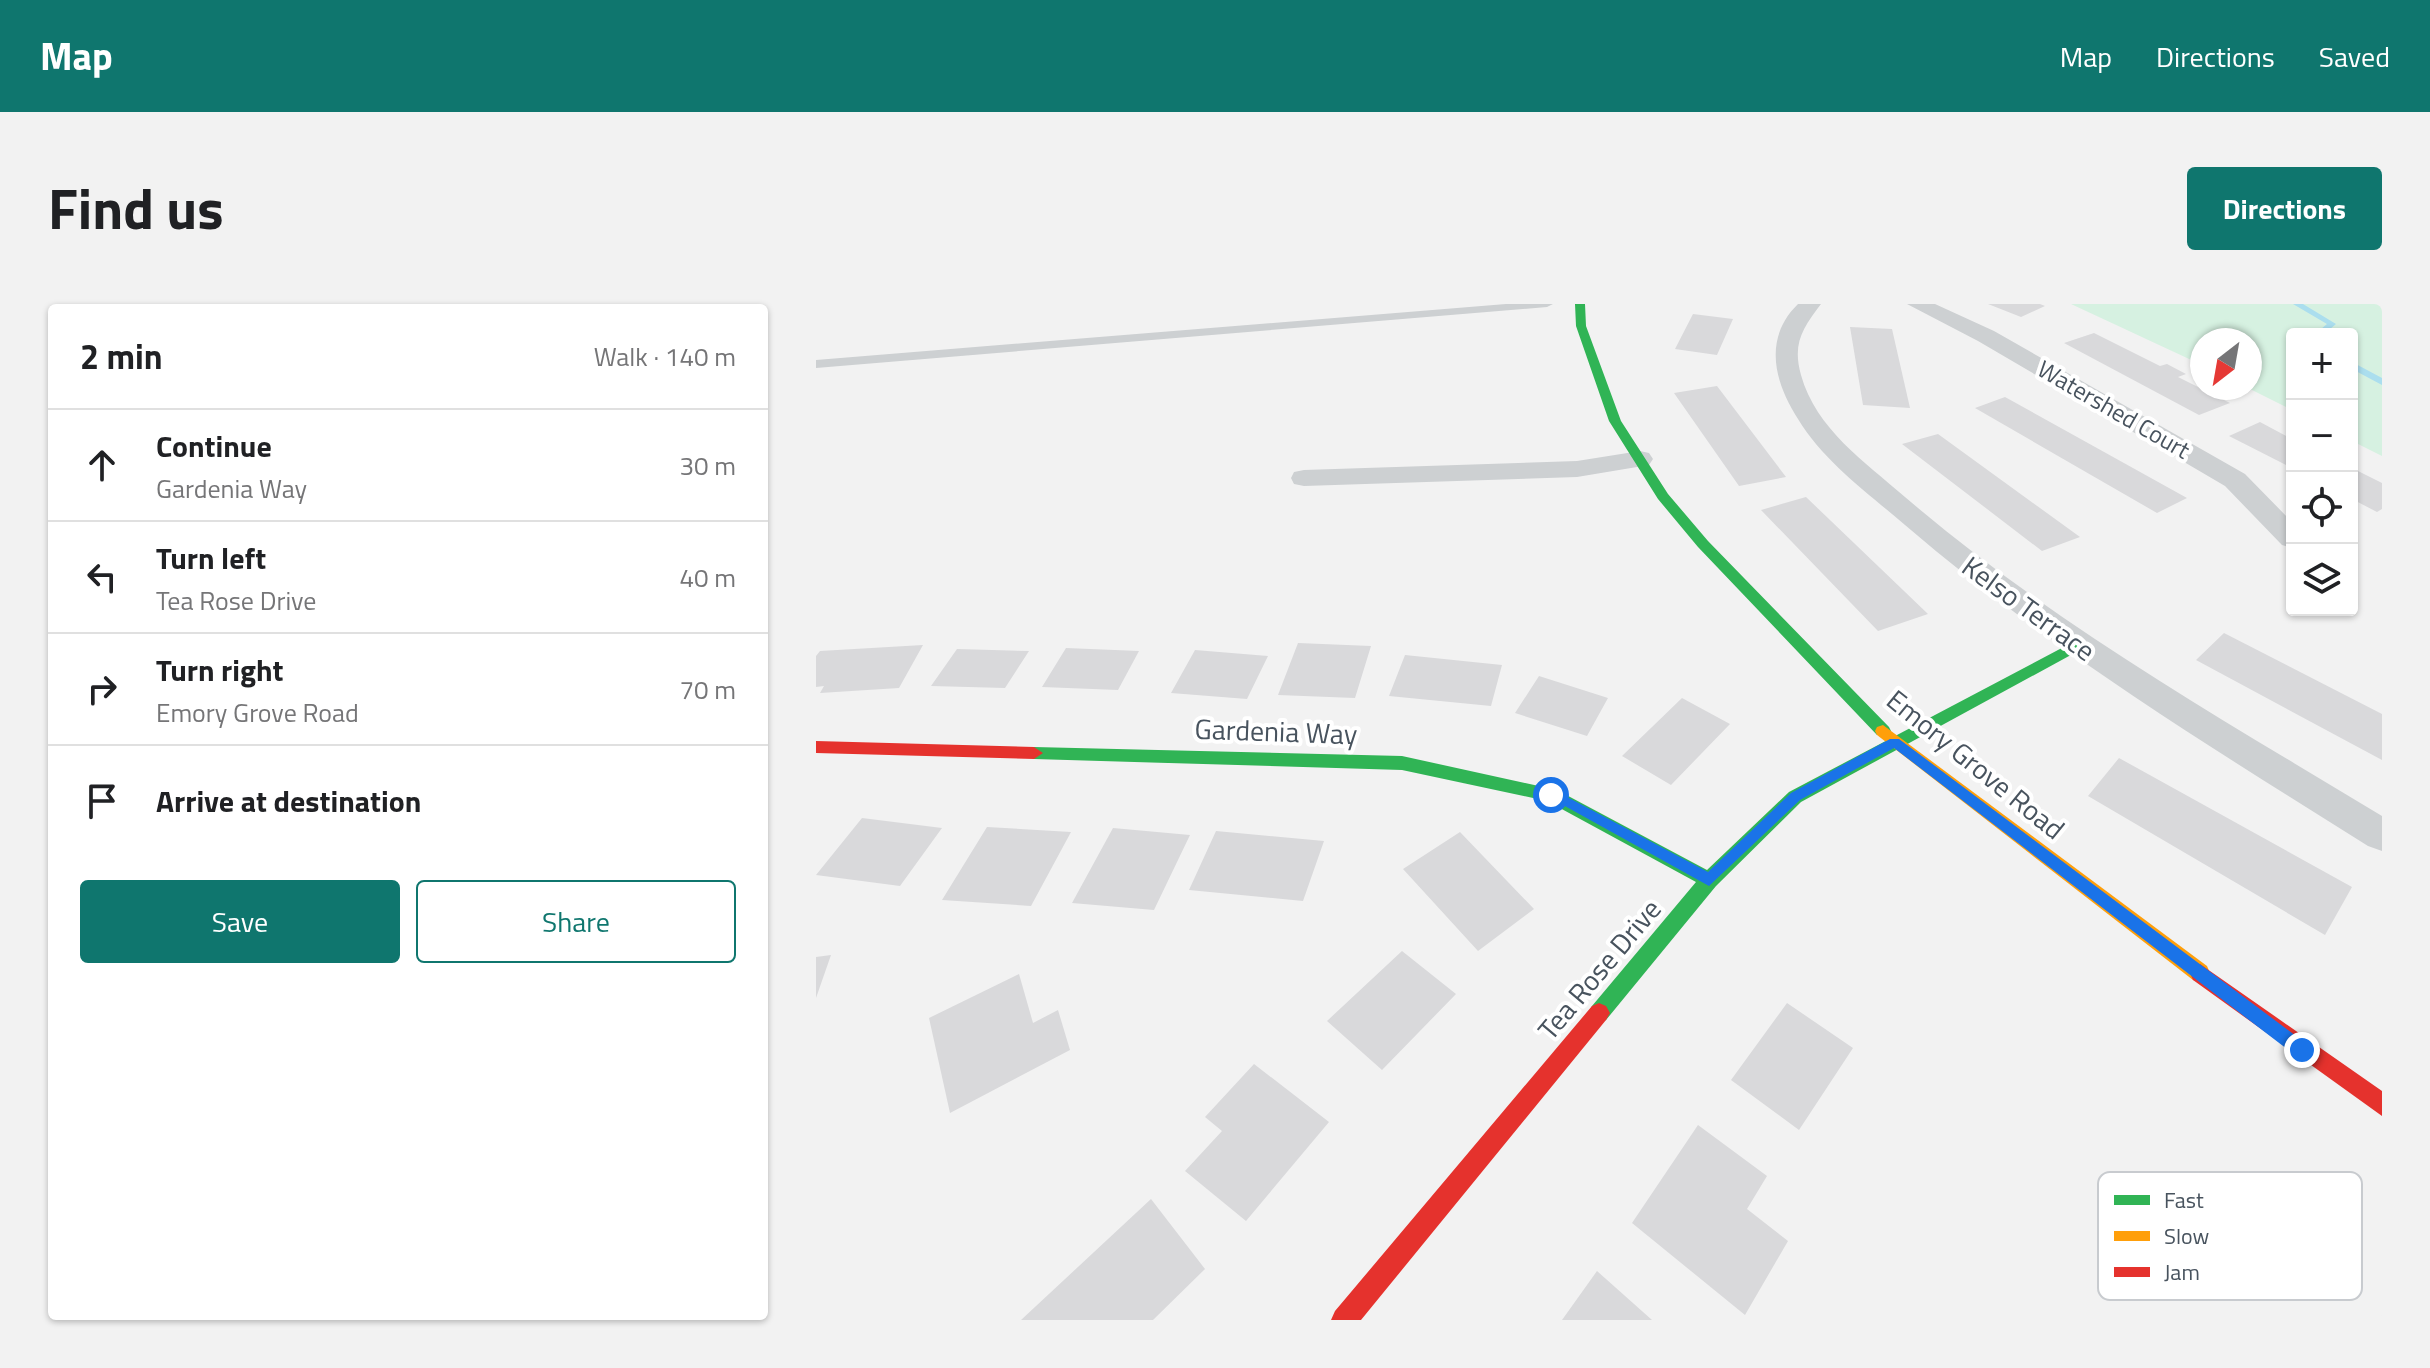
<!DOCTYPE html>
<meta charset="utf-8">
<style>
:root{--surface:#fff;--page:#f2f2f2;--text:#202124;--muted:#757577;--line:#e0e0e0;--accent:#0f766e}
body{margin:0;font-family:"Titillium Web",sans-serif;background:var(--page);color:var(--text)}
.controls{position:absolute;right:24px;top:24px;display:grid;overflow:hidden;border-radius:8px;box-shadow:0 2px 6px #0004}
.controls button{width:72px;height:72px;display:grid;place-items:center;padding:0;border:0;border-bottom:2px solid var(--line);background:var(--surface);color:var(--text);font:40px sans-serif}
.compass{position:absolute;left:1374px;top:24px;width:72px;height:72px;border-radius:50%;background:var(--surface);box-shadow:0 2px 6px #0004;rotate:211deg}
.stop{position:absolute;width:24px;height:24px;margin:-18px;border:6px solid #1a73e8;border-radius:50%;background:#fff}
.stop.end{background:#1a73e8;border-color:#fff;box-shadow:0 2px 8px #0008}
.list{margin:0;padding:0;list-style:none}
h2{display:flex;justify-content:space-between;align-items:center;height:104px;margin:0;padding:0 32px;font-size:34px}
h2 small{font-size:26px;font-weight:400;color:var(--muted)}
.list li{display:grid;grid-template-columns:52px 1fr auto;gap:24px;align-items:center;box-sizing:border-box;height:112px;padding:0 32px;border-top:2px solid var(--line)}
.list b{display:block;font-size:30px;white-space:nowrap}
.list p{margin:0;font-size:26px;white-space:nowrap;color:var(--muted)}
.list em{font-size:26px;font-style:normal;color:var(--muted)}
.actions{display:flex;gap:16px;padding:24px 32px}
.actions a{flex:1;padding:18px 0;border:2px solid var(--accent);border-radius:8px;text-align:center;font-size:28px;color:var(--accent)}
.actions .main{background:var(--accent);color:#fff}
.icon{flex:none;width:44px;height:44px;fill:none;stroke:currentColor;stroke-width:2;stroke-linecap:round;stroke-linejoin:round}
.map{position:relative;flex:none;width:1566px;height:1016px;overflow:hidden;border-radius:8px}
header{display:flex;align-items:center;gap:48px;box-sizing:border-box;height:112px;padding:0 40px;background:var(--accent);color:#fff}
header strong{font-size:38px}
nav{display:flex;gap:44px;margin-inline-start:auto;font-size:28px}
.intro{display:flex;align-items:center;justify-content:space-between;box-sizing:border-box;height:192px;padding:0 48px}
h1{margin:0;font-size:56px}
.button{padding:20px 36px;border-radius:8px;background:var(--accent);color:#fff;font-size:28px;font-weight:700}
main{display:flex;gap:48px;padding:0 48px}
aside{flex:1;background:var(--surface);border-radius:8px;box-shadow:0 2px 6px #0004}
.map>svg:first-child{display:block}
.green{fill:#d6f1e1}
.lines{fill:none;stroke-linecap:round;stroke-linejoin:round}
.stream{fill:#abdeee;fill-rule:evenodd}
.building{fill:#d9d9db}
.lane{fill:#cdd0d2;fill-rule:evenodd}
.street{fill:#cdd0d2;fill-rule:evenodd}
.fast{fill:#30b455;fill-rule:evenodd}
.slow{fill:#ff9f0a;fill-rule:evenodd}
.jam{fill:#e5322d;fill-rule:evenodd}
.route{fill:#1a73e8}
.labels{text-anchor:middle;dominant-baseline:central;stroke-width:8;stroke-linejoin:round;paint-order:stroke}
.far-street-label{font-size:24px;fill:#48535e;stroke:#fff}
.street-label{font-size:28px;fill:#48535e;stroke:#fff}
.key{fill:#fff;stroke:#c8cbcf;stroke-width:2}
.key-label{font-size:22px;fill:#48535e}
</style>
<header>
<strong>Map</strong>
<nav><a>Map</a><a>Directions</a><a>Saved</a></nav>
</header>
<div class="intro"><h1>Find us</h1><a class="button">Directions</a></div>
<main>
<aside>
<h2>2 min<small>Walk · 140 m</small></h2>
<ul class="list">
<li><svg class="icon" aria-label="ahead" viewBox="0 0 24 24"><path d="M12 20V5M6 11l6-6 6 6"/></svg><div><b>Continue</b><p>Gardenia Way</p></div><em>30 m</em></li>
<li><svg class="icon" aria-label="left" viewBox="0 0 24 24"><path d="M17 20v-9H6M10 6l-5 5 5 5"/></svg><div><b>Turn left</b><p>Tea Rose Drive</p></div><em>40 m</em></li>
<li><svg class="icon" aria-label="right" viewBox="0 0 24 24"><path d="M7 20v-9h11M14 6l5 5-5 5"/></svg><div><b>Turn right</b><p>Emory Grove Road</p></div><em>70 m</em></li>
<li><svg class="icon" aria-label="arrive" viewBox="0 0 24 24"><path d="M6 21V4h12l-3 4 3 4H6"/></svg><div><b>Arrive at destination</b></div></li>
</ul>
<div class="actions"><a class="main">Save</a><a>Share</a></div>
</aside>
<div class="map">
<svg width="1566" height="1016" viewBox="0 0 1566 1016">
<rect width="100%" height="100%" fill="#f2f2f2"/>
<path class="green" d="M1255 0H1566V152L1536 137V30H1476V106L1432 84 1434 36H1386V61Z"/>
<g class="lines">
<path class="stream" d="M1477 0H1487L1520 20 1508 30H1499L1511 20Z
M1536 58 1566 74V81L1536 65Z"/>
</g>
<path class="building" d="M1172 0H1224L1229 2 1205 13Z
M877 10 917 15 901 51 859 45Z
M1034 23 1076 25 1094 104 1047 101Z
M1278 29 1344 62 1351 60 1370 70 1362 73 1414 99 1383 111 1248 39Z
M901 82 970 173 923 182 858 89Z
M1189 93 1371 194 1341 209 1159 104Z
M1444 118 1476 135V164L1413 132Z
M1122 130 1264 233 1226 247 1086 140Z
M1536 164 1566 179V205L1561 208 1536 195Z
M990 193 1112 310 1062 327 945 206Z
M1408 329 1566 410V456L1380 356Z
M482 339 555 342 539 394 462 391Z
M107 341 83 384 4 389 8 382 0 383V352L4 347Z
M250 344 323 347 302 386 226 383Z
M141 345 213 347 189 384 115 382Z
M379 346 452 352 431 395 355 389Z
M589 351 686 361 675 402 573 392Z
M723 372 792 394 771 432 699 409Z
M866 394 914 420 855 481 806 452Z
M1303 454 1536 583 1509 631 1272 492Z
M46 514 126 524 84 582 0 571Z
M171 523 255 528 215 602 126 596Z
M297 524 374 531 338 606 256 599Z
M400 527 508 537 487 597 373 586Z
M644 528 718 605 662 647 587 565Z
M586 647 640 690 566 766 511 717Z
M15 651 0 694V653Z
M203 670 217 719 242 706 254 746 134 809 113 714Z
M971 699 1037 744 983 826 915 776Z
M438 760 513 818 430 917 369 867 406 827 389 813Z
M882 821 951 872 931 905 972 937 929 1011 816 919Z
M335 895 389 965 337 1016H205Z
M781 967 836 1016H746Z"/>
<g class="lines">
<path class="lane" d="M690 0H737L731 3 0 64V56Z"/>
<path class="street" d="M982 0H1005C987 24 976 39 985 71 1000 125 1049 158 1089 193 1235 318 1402 413 1566 512V547L1552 542C1393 442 1232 344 1089 221 1052 189 1008 158 982 115 958 78 947 34 982 0Z
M1091 0H1119L1178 27 1429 170 1476 218V244L1466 241 1409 182 1162 37Z
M824 147 833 149 837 155 833 161 761 173 488 182 478 180 475 174 478 168 488 166 761 157Z"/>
<path class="fast" d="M759 0H769L770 22 805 117 852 190 892 237 1073 423 1075 427 1073 431H1061L882 243 842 195 793 117 760 22Z
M1259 337 1267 342 1264 346 985 498 900 582 790 716 783 719 776 716 772 709 776 702 880 578 731 497 586 466 218 455 209 449 218 443 586 452 741 486 891 566 973 488Z"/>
<path class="slow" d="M1067 421 1391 662 1394 669 1391 676 1384 678 1377 676 1061 431 1059 427 1061 423Z"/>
<path class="jam" d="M0 437 218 443 227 449 218 455 0 449Z
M1384 660 1566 787V812L1377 676 1374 669 1377 662Z
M783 699 790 702 794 709 790 716 545 1016H515L519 1007 776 702Z"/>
</g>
<path class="route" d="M1074 435H1083L1492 741V752H1480L1078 444 984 496 893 582 729 491 735 486 740 487 892 568 975 489Z"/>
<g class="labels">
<g class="far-street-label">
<text transform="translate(1298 105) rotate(30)">Watershed Court</text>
</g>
<g class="street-label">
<text transform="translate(1213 304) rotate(36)">Kelso Terrace</text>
<text transform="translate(460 427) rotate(2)">Gardenia Way</text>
<text transform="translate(1160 460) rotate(39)">Emory Grove Road</text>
<text transform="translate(783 665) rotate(-50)">Tea Rose Drive</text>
</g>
</g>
<rect x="1282" y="868" width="264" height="128" rx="12" class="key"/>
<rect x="1298" y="891" width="36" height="10" fill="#30b455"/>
<rect x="1298" y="927" width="36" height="10" fill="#ff9f0a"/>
<rect x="1298" y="963" width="36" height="10" fill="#e5322d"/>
<g class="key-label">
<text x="1348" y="904">Fast</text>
<text x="1348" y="940">Slow</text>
<text x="1348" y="976">Jam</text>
</g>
</svg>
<div class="controls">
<button>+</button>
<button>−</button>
<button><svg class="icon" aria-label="locate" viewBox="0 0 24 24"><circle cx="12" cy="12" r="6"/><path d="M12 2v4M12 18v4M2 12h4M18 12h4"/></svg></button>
<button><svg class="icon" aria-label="layers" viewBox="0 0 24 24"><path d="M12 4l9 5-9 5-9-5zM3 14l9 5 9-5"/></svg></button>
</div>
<svg class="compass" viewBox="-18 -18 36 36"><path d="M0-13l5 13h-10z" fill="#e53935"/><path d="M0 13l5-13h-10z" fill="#757577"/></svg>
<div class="stop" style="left:735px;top:491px"></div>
<div class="stop end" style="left:1486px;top:746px"></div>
</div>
</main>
